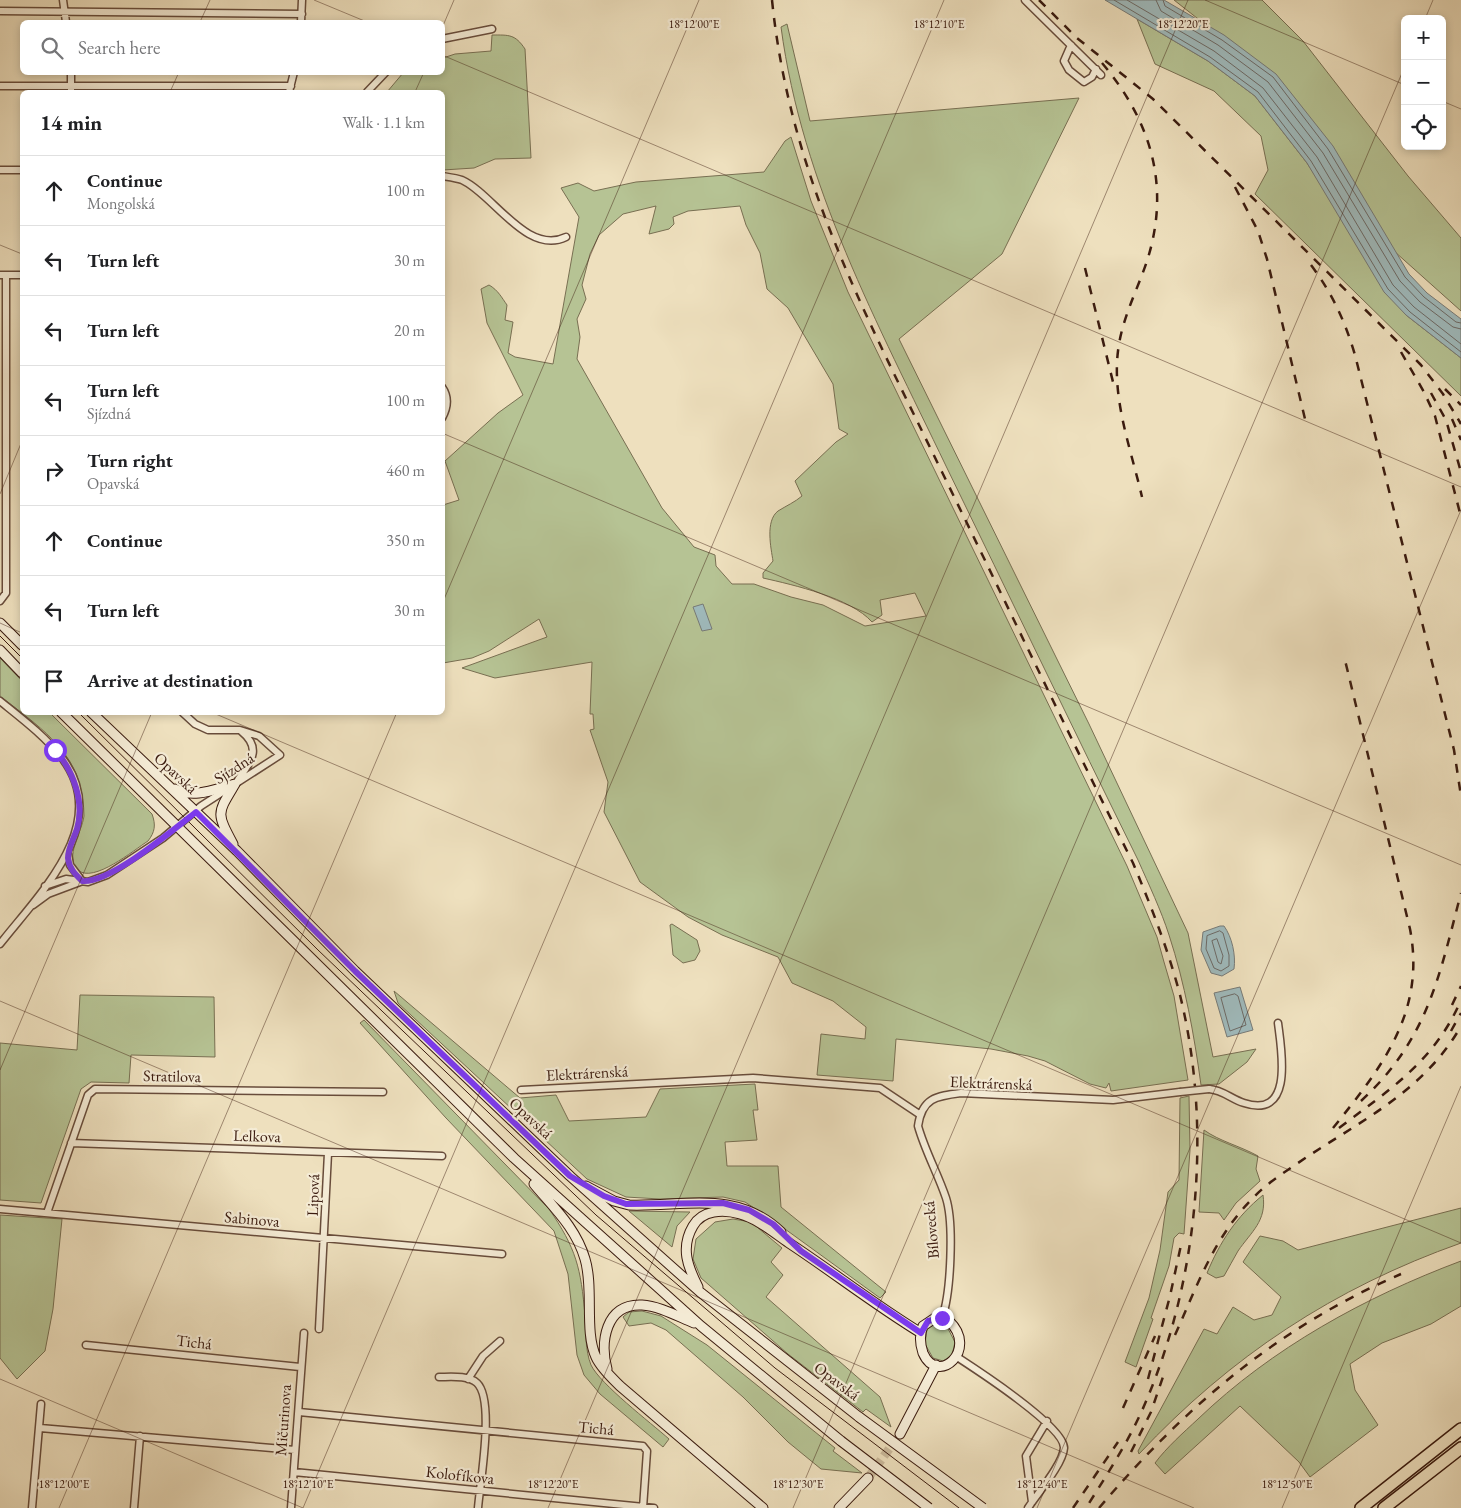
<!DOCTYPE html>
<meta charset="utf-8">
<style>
:root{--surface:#fff;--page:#f2f2f2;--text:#202124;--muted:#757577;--line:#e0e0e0}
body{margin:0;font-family:"EB Garamond",serif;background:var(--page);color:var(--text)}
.controls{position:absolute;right:15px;top:15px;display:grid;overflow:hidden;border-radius:8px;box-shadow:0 2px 8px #0003}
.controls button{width:45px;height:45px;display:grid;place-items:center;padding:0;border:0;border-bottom:1px solid var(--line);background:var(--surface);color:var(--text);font:25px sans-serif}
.stop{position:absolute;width:15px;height:15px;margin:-11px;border:4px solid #7c3aed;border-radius:50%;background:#fff}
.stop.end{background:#7c3aed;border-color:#fff;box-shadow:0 1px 5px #0008}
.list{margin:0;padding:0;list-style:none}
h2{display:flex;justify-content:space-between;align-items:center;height:65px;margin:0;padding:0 20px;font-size:21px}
h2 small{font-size:16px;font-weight:400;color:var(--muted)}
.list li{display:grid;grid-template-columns:32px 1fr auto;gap:15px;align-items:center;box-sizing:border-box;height:70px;padding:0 20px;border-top:1px solid var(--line)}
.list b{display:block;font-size:19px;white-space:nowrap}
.list p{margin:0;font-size:16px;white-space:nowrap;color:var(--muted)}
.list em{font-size:16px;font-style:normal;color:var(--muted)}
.icon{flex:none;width:28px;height:28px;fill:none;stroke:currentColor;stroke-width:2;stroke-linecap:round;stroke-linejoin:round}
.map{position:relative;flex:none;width:1461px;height:1508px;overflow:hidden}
.search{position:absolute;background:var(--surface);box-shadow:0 2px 8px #0003;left:20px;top:20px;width:425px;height:55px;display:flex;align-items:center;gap:12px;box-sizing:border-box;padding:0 18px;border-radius:8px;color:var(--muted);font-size:19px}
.panel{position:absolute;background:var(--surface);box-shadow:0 2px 8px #0003;left:20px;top:90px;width:425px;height:625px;border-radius:8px}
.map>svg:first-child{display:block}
.green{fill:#b6c394;stroke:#786f52;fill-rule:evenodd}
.water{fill:#9fbabc;stroke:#777a77}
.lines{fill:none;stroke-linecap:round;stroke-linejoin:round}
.shore{stroke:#6d6a66;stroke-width:1}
.secondary-tunnel{stroke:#cab99b;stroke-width:9;stroke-dasharray:9 4.5;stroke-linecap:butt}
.street-casing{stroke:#684c3b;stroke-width:9}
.secondary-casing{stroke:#3b1b0f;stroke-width:11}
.highway-casing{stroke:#3b1b0f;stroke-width:14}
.street{stroke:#f4ebd5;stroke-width:6}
.secondary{stroke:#f4ebd5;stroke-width:9}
.highway{stroke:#eee0be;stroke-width:11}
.tram{stroke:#3b1b0f;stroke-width:1}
.rail{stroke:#3b1b0f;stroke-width:2.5;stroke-dasharray:9 9;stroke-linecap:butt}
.street-bridge-casing{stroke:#684c3b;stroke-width:9;stroke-linecap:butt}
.secondary-bridge-casing{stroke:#3b1b0f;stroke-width:11;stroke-linecap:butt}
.street-bridge{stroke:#f4ebd5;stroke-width:6}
.secondary-bridge{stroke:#f4ebd5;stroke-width:9}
.route{stroke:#7c3aed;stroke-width:6}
.ticks{fill:none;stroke:#3b1b0f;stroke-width:1;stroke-opacity:0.45}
.labels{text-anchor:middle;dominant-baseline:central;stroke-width:4.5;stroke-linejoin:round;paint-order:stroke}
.street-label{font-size:16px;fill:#3b1b0f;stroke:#f4ebd5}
.ticks-label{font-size:12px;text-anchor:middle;fill:#3b1b0f;stroke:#f4ebd5;stroke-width:4.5;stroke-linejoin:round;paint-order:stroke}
</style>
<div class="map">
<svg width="1461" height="1508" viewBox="0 0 1461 1508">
<rect width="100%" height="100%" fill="#eee0be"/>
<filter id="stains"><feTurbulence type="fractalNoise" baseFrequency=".004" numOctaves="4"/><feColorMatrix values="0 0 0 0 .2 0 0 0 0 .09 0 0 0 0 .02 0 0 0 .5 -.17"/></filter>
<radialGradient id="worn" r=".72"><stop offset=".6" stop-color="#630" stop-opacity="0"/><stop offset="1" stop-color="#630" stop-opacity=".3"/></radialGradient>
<path class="green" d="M1174 0H1262L1303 41 1408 176 1461 238V311L1385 243 1230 44Z
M1137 19 1208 61 1255 96 1307 163 1406 315 1461 358V396L1255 194 1268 170 1261 136 1214 91 1155 64Z
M787 24 810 121 1079 98 1002 254 899 339 1089 724 1188 933 1213 1057 1256 1049 1247 1062 1219 1084 1201 1085C1194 1034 1185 984 1169 935 1161 910 1149 885 1138 860 1073 729 1010 597 946 466 878 324 802 185 781 27Z
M492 35C509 35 515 34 525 49L531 158 495 159 474 168 443 170 442 92H387L403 73 442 72 443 58 455 54 491 51Z
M791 137 811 201 848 292 1127 866 1157 937 1164 962 1174 996 1188 1080 1111 1091 1109 1083 1106 1088 1090 1084 1045 1061 1028 1056 991 1049 896 1039 893 1081 817 1075 821 1034 865 1039 866 1027 833 1001 792 983 778 957 722 935 688 917 640 882 604 812 608 782 590 730 594 729 593 714H590L592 662 495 678 462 668 547 637 539 619 489 651 472 658 443 663V505L459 500 445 461 498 413 523 395 487 323 481 289 489 285C498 290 502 298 507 305L505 320 513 322 508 353 515 357 553 364 579 217 561 188 578 183 594 191 636 182 764 172 785 141ZM656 206 649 234 669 229 674 224 673 217 688 211 740 206 746 225 760 253 767 289 788 308 833 384 839 429 848 434 836 442 795 481 802 496C795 502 786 506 778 511 765 521 771 548 773 561L763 573V578C794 585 851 598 872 622L882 615 880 600 915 593 926 616 865 626 823 605 791 597 754 584H732L716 566 715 555 694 547 662 508 577 359 580 337 577 319 586 299 582 285 590 254 599 235 623 214Z
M0 658 22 681V712L50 713 152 814C156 825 155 832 148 841 134 850 93 884 78 870 64 857 82 832 84 816 84 805 82 793 79 782 68 744 29 719 0 696Z
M672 924 697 940 700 951 695 960 683 963 673 955 670 925Z
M394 991 520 1098 556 1095 569 1121 646 1117 660 1089 755 1084 758 1110H753L757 1140 725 1142 727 1166H778L781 1207 886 1292 880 1298 774 1221 745 1202 723 1197 660 1199 626 1197 587 1179 398 1003Z
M80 995 214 997 215 1057 131 1055 129 1083 91 1082 81 1089 41 1203 0 1200V1043L77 1050Z
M364 1020 549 1209C576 1248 581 1268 585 1316 586 1332 585 1350 591 1365 600 1384 651 1423 669 1439L663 1447 600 1394 584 1375 577 1355 568 1274 554 1231 446 1118 360 1023Z
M1189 1096 1190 1150 1184 1234 1179 1233 1174 1238 1169 1266 1151 1318 1153 1319 1136 1367 1125 1362 1149 1298 1160 1250 1168 1192 1179 1180 1180 1098Z
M1204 1130C1219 1141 1240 1146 1258 1156L1256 1169 1260 1181 1236 1203 1224 1220 1219 1213 1199 1212Z
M1263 1195C1267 1221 1251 1232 1238 1251 1233 1259 1229 1268 1224 1276L1216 1278 1207 1273C1220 1242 1236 1217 1263 1195Z
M1461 1208V1243C1334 1288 1231 1356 1139 1454L1138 1451 1204 1329 1217 1334 1233 1307 1254 1320 1272 1315 1281 1297 1243 1262 1260 1236 1283 1241 1298 1250Z
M629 1211 690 1212 677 1226 672 1247Z
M0 1215 62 1219 53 1309 45 1351 17 1379 0 1358Z
M733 1219 751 1222 782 1248 771 1262 783 1275 766 1297 880 1397 891 1427 866 1409 863 1412 788 1354 701 1278 693 1259 696 1239 715 1222Z
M1461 1261V1306L1431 1324 1382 1343 1350 1364 1355 1390 1378 1425 1310 1477 1299 1462 1240 1406 1165 1474 1155 1463C1167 1447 1183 1433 1198 1419 1272 1348 1365 1297 1461 1261Z
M642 1311 661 1316 707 1345 835 1448 833 1451 862 1473 821 1469 788 1442 743 1397 666 1330 651 1323 629 1326 623 1317 629 1312Z
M936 1322 946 1325 955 1342 952 1355 943 1361 933 1358 925 1344 927 1329Z"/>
<path class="water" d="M1105 0H1164L1224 35 1276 74 1333 146 1409 274 1427 293 1461 319V358L1406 315 1384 292 1307 163 1255 96 1208 61Z
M703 604 712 629 702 631 693 607Z
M1220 926H1224C1232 937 1236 955 1234 969L1222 976 1211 973 1201 950 1203 932Z
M1240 987 1253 1030 1227 1037 1214 993Z"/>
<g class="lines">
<path class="shore" d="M1114 0 1210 57 1258 92 1311 161 1388 289 1410 312 1461 352
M1127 0 1214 51 1263 88 1317 157 1393 285 1414 307 1461 344
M1156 0 1161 11 1218 45 1268 82 1323 153 1400 281 1420 302 1453 327 1461 329
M1163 0 1165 6 1222 40 1273 77 1328 149 1405 277 1424 297 1456 322 1461 323
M1220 931 1223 933 1229 955V966L1221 971 1214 968 1206 949 1207 936Z
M1217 939 1223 956 1221 964 1218 962 1212 941Z
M1235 994 1238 996 1246 1025 1230 1031 1221 998Z"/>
<path class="secondary-tunnel" d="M868 1478 900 1434"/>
<g class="street-casing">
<path id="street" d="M63 0 66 22
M1025 0 1101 75
M0 11 302 14
M301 22 302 0
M442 39 492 29
M1071 45 1064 61 1069 70 1084 82 1092 77 1096 69
M71 72V92
M0 86H291
M289 92 294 72
M367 92 386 72
M0 170H22
M442 176C448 177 456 178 462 180 493 194 527 256 566 237
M0 275H22
M442 387C449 397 448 407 442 418
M0 601 6 593V275
M0 701C21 718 45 736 62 758 113 824 39 894 0 944
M238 780C250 762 263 749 241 731
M68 854 70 865 82 881
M45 886 66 879 88 882 107 875 163 838 201 806 280 755 259 736 240 730H208L195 724 182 712
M33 905 48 894 80 882
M1209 1089C1223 1090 1231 1099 1244 1103 1295 1120 1281 1048 1278 1023
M521 1090 753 1078 880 1088 919 1114
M71 1143 442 1156
M0 1209 502 1254
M47 1213 88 1095 95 1089 383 1092
M942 1318C951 1293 954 1223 946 1198 938 1174 925 1151 918 1126 922 1098 936 1096 961 1093L1113 1100 1180 1092
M319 1329 328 1153
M86 1345 300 1367
M957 1357C977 1370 1065 1427 1064 1448 1063 1464 1037 1494 1028 1508
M439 1377C450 1377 468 1375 477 1383 495 1400 480 1483 478 1508
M468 1379 483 1356 500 1341
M299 1412 643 1446 647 1451 643 1508
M40 1428 295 1450
M294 1472 654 1508
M1032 1502 1026 1456 1047 1421
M32 1508 41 1404
M134 1508 140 1436
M291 1508 304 1333"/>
</g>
<g class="secondary-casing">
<path id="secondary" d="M0 623 22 645
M0 650 22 673
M61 712 514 1158 701 1326 841 1441
M91 712 237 851 355 971 570 1176 700 1292 859 1417
M175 789C194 799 215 789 235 784
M233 844C216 812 217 814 235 784
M534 1184C554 1208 576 1228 585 1259 594 1288 584 1332 596 1357 601 1368 612 1378 620 1386L763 1508
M586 1186 614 1201 629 1205C685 1207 736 1189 781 1232
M698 1287C688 1267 680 1248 693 1226 702 1210 723 1209 740 1214 758 1219 773 1232 789 1243 833 1272 875 1305 921 1333
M935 1318 949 1321C979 1349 938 1387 923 1353 920 1344 919 1335 923 1326Z
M607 1369C600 1343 605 1303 642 1305 659 1306 677 1316 694 1323
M900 1434 936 1365
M839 1508 868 1478"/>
</g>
<g class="highway-casing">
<path id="highway" d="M1361 1508 1461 1429
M1384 1508 1461 1448"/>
</g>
<use href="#street" class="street"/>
<use href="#secondary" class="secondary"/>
<use href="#highway" class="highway"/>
<path class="tram" d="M0 636 22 658
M78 712 318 950 596 1215 775 1368 959 1508"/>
<path class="rail" d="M772 0C790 177 866 315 942 472 1006 603 1068 733 1133 863 1151 906 1168 949 1180 995 1212 1125 1199 1275 1147 1399 1131 1438 1108 1473 1086 1508
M1039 0 1077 38 1153 99 1421 365 1443 394 1461 424
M1102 63C1151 121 1171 186 1147 261 1137 291 1122 318 1118 351 1112 400 1131 449 1142 497
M1235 187 1258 231 1267 259 1305 419
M1311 265C1332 293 1345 321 1355 355L1454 750 1461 796
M1085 268 1113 382
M1401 352 1424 392 1435 416 1461 517
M1445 389 1461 405
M1431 393 1446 420 1461 472
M1452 419 1461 440
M1452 1005 1461 986
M1451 1031 1461 1013
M1361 1101C1428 1039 1439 977 1461 893
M1333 1128C1382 1067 1426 1012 1410 929L1344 656
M1339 1128C1389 1090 1435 1061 1461 1000
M1175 1335C1197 1286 1214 1237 1253 1198 1266 1184 1282 1174 1298 1163 1358 1122 1424 1092 1461 1026
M1148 1379 1170 1296 1181 1245
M1123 1408 1155 1336
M1131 1452 1151 1412 1165 1371
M1073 1508 1118 1442
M1099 1508C1185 1407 1278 1327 1401 1274"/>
<g class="street-bridge-casing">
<path id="street-bridge" d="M1180 1092 1209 1089"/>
</g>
<g class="secondary-bridge-casing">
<path id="secondary-bridge" d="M859 1417 983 1508
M841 1441 929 1508"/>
</g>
<use href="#street-bridge" class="street-bridge"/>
<use href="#secondary-bridge" class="secondary-bridge"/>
</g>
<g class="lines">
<path class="route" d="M55 750C73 770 85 802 77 829 74 838 68 848 68 858 69 868 75 874 82 881 109 884 173 830 196 812L355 971 570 1176 604 1196 626 1204 723 1203 749 1210 773 1224 801 1251 921 1333 928 1321 942 1318"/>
</g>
<path class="ticks" d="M314 0 367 22M1205 0 1405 85M1425 19 1433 0M200 22 210 0M442 28 454 0M442 55 1461 487M170 92 179 72M415 92 424 72M1442 101 1461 109M0 245 22 254M442 433 1461 865M0 494 22 441M442 604 699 0M0 623 22 633M211 712 1461 1243M0 1001 1194 1508M0 1070 152 712M0 1379 303 1508M59 1508 397 712M303 1508 944 0M548 1508 1188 0M793 1508 1405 66M1037 1508 1461 510M1282 1508 1461 1086"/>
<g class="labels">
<g class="street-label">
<text transform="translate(234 768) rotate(-33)">Sjízdná</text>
<text transform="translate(176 773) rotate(43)">Opavská</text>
<text transform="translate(587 1073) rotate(-3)">Elektrárenská</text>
<text transform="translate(172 1076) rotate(1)">Stratilova</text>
<text transform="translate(991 1083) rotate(2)">Elektrárenská</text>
<text transform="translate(531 1118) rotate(43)">Opavská</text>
<text transform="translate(257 1136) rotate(2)">Lelkova</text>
<text transform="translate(313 1195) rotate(-88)">Lipová</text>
<text transform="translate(252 1219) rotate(5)">Sabinova</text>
<text transform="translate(931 1230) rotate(-95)">Bílovecká</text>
<text transform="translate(194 1342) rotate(6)">Tichá</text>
<text transform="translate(837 1381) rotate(37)">Opavská</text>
<text transform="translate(283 1420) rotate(-86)">Mičurinova</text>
<text transform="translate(596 1428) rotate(5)">Tichá</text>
<text transform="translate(460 1475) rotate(6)">Kolofíkova</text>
</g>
</g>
<g class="ticks-label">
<text x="694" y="28">18°12'00"E</text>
<text x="939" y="28">18°12'10"E</text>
<text x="1183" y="28">18°12'20"E</text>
<text x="64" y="1488">18°12'00"E</text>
<text x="308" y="1488">18°12'10"E</text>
<text x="553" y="1488">18°12'20"E</text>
<text x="798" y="1488">18°12'30"E</text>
<text x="1042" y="1488">18°12'40"E</text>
<text x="1287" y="1488">18°12'50"E</text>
</g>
<rect width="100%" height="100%" filter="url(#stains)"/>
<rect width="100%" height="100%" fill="url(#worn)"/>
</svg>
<div class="controls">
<button>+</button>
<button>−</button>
<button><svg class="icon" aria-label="locate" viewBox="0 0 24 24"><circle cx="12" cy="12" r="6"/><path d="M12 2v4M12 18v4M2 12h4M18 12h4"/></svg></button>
</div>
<div class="stop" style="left:55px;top:750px"></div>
<div class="stop end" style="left:942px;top:1318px"></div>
<div class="search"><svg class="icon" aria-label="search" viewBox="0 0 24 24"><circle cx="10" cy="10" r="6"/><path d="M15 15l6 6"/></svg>Search here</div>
<section class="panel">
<h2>14 min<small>Walk · 1.1 km</small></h2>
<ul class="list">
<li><svg class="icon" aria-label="ahead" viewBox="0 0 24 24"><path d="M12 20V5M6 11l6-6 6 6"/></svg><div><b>Continue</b><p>Mongolská</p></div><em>100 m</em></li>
<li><svg class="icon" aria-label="left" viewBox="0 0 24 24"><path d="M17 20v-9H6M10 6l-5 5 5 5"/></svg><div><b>Turn left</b></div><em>30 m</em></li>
<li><svg class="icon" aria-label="left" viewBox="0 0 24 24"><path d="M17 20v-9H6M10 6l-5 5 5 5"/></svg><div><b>Turn left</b></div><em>20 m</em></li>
<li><svg class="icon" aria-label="left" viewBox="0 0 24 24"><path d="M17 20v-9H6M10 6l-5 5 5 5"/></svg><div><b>Turn left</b><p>Sjízdná</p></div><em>100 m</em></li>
<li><svg class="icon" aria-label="right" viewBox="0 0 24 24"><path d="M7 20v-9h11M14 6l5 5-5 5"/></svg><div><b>Turn right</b><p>Opavská</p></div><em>460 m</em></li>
<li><svg class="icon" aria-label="ahead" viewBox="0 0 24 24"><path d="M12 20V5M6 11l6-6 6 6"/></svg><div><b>Continue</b></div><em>350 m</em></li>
<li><svg class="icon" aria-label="left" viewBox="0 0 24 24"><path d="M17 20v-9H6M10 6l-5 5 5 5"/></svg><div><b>Turn left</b></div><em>30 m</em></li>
<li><svg class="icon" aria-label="arrive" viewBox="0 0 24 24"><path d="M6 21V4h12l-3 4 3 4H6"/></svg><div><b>Arrive at destination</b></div></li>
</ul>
</section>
</div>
